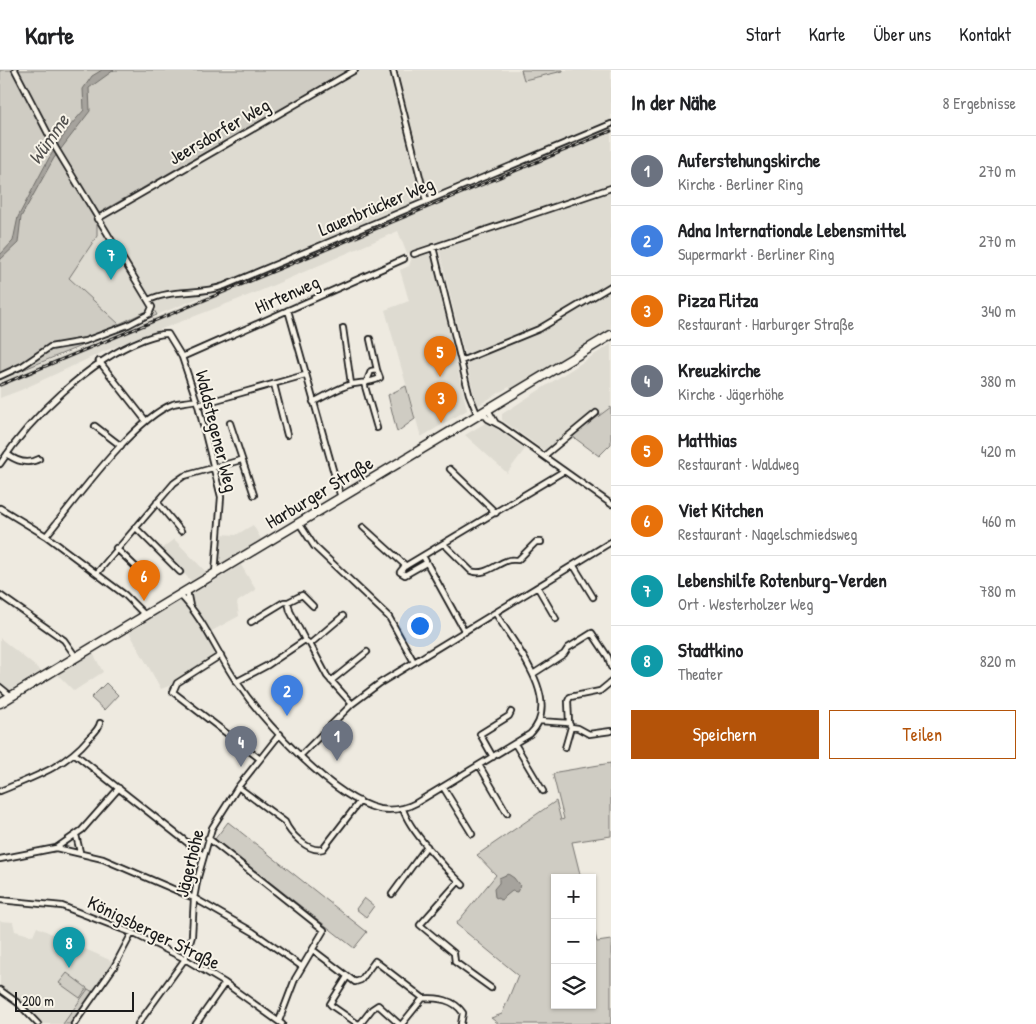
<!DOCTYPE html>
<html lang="de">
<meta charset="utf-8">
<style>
:root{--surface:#fff;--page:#f2f2f2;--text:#202124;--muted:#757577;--line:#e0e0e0;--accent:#b45309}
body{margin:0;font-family:"Patrick Hand",sans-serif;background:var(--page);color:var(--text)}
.controls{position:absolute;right:15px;bottom:15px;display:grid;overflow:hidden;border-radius:0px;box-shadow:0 1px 4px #0004}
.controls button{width:45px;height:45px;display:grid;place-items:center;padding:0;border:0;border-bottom:1px solid var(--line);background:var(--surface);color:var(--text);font:25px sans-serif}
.scale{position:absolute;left:15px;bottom:12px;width:119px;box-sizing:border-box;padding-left:5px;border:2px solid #1c1c1c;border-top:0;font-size:14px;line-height:18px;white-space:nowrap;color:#1c1c1c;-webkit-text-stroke:4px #f7f3e8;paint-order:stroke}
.you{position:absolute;left:419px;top:555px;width:18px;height:18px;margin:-12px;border:4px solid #fff;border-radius:50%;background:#1a73e8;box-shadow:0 0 0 8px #1a73e833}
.badge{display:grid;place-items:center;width:32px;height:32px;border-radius:50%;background:var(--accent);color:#fff;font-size:16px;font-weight:700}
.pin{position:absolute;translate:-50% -41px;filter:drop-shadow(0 1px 2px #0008)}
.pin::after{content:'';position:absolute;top:26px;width:18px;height:15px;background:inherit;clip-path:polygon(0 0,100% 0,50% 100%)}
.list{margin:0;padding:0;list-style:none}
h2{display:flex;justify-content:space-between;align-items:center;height:65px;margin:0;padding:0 20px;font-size:21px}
h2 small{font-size:16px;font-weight:400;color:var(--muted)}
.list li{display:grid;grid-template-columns:32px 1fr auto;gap:15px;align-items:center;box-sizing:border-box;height:70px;padding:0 20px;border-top:1px solid var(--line)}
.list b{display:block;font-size:19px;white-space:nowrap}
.list p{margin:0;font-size:16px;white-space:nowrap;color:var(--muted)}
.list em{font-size:16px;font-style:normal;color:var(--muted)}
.actions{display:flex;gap:10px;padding:15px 20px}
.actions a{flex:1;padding:11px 0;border:1px solid var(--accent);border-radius:0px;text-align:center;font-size:18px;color:var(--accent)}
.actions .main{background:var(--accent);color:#fff}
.icon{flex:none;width:28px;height:28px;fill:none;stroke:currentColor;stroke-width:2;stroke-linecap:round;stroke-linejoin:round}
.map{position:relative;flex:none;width:611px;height:954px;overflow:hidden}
header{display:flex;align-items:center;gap:30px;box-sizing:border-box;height:70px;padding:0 25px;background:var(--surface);border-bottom:1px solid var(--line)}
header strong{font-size:24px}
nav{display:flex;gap:28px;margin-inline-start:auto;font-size:18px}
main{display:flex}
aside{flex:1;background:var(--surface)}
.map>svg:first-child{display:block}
.built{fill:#dedbd1}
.green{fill:#cfccc3;stroke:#767470}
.water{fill:#a6a39d;stroke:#6f6d69}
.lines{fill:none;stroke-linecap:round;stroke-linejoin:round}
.street-casing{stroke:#1c1c1c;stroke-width:8}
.primary-casing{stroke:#1c1c1c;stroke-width:11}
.street{stroke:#f7f3e8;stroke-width:4.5}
.primary{stroke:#f7f3e8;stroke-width:8}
.rail-casing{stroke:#1c1c1c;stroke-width:3}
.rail{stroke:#f7f3e8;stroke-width:1;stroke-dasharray:4;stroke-linecap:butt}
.labels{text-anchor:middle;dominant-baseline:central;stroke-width:4;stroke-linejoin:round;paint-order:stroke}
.street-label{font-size:19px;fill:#1c1c1c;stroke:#f7f3e8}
.water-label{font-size:20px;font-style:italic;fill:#535250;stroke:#f7f3e8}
</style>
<header>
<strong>Karte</strong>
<nav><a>Start</a><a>Karte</a><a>Über uns</a><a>Kontakt</a></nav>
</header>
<main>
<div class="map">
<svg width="611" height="954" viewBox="0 0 611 954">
<rect width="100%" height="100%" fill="#eeeae0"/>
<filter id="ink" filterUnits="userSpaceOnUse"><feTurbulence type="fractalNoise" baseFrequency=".02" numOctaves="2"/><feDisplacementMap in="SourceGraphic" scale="10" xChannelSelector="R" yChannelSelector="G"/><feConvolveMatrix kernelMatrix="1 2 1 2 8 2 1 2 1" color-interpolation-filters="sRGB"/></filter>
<g filter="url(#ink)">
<path class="built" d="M357 0H611V261L512 321 509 317 477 336 437 171 407 184 398 161 260 221 107 280 21 320 0 328V309L97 272 336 172 157 245 153 238 119 254 68 208 97 166V149Z
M430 179 467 340 421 367 385 240 409 231 400 200 409 196 412 187Z
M611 274V337L549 384 502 350V344Z
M487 352 525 379 507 403 465 365Z
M253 455 261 469 217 496 221 464 236 465Z
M174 469 206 502 191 511 161 479Z
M241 495 256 520 237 532 239 546 208 563 221 585 177 613 161 619 129 562Z
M0 568 41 601 0 626Z
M93 583 103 602 74 621 58 605Z
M0 851 13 852 15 861 33 866 37 857 114 892 72 954H40L0 917Z"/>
<path class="green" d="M0 0H14L54 82 97 152V166L69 208 119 254 153 238 157 245 0 309Z
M16 0H349L99 143 56 75Z
M521 0H563V1L524 10Z
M406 316 415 349 397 362 388 325Z
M611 337V374L599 386 572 366Z
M106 613 118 625 104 640 91 628Z
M611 693V766L572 772 581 808H555V935H592V851L597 872 611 870V954H499L491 948 502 944 518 905 456 854 496 805 477 785 556 731 561 750 564 749 553 705 557 702Z
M228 752 367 862 354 878 215 769Z
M364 828 374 836 366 847 356 839Z
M67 903 87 918 80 928 59 913Z
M88 919 93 922 70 954H63Z"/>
<path class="water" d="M102 0H114L89 18 90 41 54 88 21 147 18 173 0 190V185L13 171 18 147 49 88 70 56 84 40 83 19 92 6Z
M508 804 514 808 520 816 517 822 512 821 501 830 495 827 494 819 499 813V808Z"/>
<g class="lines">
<g class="street-casing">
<path id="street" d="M393 0 426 131
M97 149 355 0
M433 177 469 324 478 346
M414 184 611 118
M149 230C170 219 201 225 224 216L611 54
M288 240 341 428
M343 258 351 314
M370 269 377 300
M182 287 404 189
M99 291 146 351
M461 291 539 259 611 216
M0 306 22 296 50 277 85 271 128 255 149 244 152 237 55 77 15 0
M364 313 377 358
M274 314 287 365
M313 332C325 327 340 316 353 314 363 312 370 313 380 308L377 300 371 301 366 313
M198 335 305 305
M488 340 495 352
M483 343 488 349 501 356 611 434
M230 353 254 425
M95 356 121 376
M7 384C16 391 28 395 39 389
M544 386 596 343
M0 394C31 347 90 290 142 270 150 267 159 263 168 264L182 287 198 335 221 427 215 503
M450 399 496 443
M157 432 181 461
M0 438 46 466 125 525 145 545
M299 453 314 476 389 547 414 592
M135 457 180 502
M363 457 406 496
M46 466C75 431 133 349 173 334 180 332 189 332 196 330
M444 474 471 501C484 506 495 495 506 491 510 489 514 490 518 490L536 472H541
M116 478 140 501
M423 486 465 562
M426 493 405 505 400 502 404 497 564 401
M574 496 593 527
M97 503 174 413 184 406 241 390
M538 518 556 549
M187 521 190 536
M0 525 64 570 76 587
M180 525C204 549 217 583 236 611 263 651 332 728 379 739 392 741 405 739 416 733L530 664C564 632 514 574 496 544
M288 532 302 525 313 536
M251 552 284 532H288L290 541 305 570
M310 574 343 546
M221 585 177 613 173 622 260 689
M533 604 564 584 568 578 592 563 608 587 611 597
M331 611 367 582
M236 612 268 595 305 570 310 574 327 606 352 634
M0 617 11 626
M539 651 569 653 571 657 578 658 589 664 611 661
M569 653 568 631 570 627 600 621 611 612
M515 674 543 721
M565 678 571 657
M75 684 203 785
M301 685 352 634 380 613 611 472
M493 687 480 664 509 646 511 642
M479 695 507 743
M238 717 285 752C290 764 309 783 323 779L360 731
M443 717 472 764
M0 721C34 707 65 697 89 668 93 664 99 659 100 653
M403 739C409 760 446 799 463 815
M76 765 80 782
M208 768 324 860 295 909 279 951
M56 778 82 760 119 718
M0 789 56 778 103 789 194 828 253 862 301 896
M459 811 420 855 454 883 455 892 491 918
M392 824 427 776
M0 830 62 836 132 863 185 889 225 913 282 954
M313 880 355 912 361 910 375 891 423 928 402 954
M347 907 330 934 332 936 358 954 361 953 372 939 378 935 399 954
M0 920 18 933 38 954
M423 928C438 928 454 929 463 943L461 954
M74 954 114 897 132 863
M138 954 185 889 192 866 194 828 198 807 212 758 238 717 280 664
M196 954 225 913"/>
</g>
<g class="primary-casing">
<path id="primary" d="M0 633 611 265"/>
</g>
<use href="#street" class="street"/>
<use href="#primary" class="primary"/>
<g class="rail-casing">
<path id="rail" d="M0 315 611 61"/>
</g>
<use href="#rail" class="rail"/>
</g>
</g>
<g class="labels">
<g class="street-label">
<text transform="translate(219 61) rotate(-30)">Jeersdorfer Weg</text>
<text transform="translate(376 136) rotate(-23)">Lauenbrücker Weg</text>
<text transform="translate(287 224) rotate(-24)">Hirtenweg</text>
<text transform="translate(217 361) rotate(76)">Waldstegener Weg</text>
<text transform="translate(319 422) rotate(-31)">Harburger Straße</text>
<text transform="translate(189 793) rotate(-76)">Jägerhöhe</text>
<text transform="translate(154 862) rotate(26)">Königsberger Straße</text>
</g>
<g class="water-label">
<text transform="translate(48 69) rotate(-55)">Wümme</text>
</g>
</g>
</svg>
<div class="controls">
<button>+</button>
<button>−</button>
<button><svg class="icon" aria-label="layers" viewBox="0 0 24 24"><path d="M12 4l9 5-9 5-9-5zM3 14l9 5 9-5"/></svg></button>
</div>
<div class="scale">200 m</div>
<div class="you"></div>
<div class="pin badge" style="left:337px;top:691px;background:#6b7280">1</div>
<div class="pin badge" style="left:287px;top:646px;background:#3f7fe0">2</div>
<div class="pin badge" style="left:441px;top:353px;background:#e8710a">3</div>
<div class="pin badge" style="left:241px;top:697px;background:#6b7280">4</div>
<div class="pin badge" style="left:440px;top:307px;background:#e8710a">5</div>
<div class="pin badge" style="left:144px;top:531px;background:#e8710a">6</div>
<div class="pin badge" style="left:111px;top:210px;background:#0f9aa8">7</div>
<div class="pin badge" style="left:69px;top:898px;background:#0f9aa8">8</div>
</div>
<aside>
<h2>In der Nähe<small>8 Ergebnisse</small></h2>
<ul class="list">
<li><span class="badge" style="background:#6b7280">1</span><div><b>Auferstehungskirche</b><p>Kirche · Berliner Ring</p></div><em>270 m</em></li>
<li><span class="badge" style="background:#3f7fe0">2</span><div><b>Adna Internationale Lebensmittel</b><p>Supermarkt · Berliner Ring</p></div><em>270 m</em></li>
<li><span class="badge" style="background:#e8710a">3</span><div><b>Pizza Flitza</b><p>Restaurant · Harburger Straße</p></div><em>340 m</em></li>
<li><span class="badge" style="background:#6b7280">4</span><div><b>Kreuzkirche</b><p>Kirche · Jägerhöhe</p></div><em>380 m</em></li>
<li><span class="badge" style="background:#e8710a">5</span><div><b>Matthias</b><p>Restaurant · Waldweg</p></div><em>420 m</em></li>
<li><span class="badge" style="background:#e8710a">6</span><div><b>Viet Kitchen</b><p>Restaurant · Nagelschmiedsweg</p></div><em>460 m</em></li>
<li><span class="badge" style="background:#0f9aa8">7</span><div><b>Lebenshilfe Rotenburg-Verden</b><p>Ort · Westerholzer Weg</p></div><em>780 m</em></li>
<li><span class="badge" style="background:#0f9aa8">8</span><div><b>Stadtkino</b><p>Theater</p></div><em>820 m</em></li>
</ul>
<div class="actions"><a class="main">Speichern</a><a>Teilen</a></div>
</aside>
</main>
